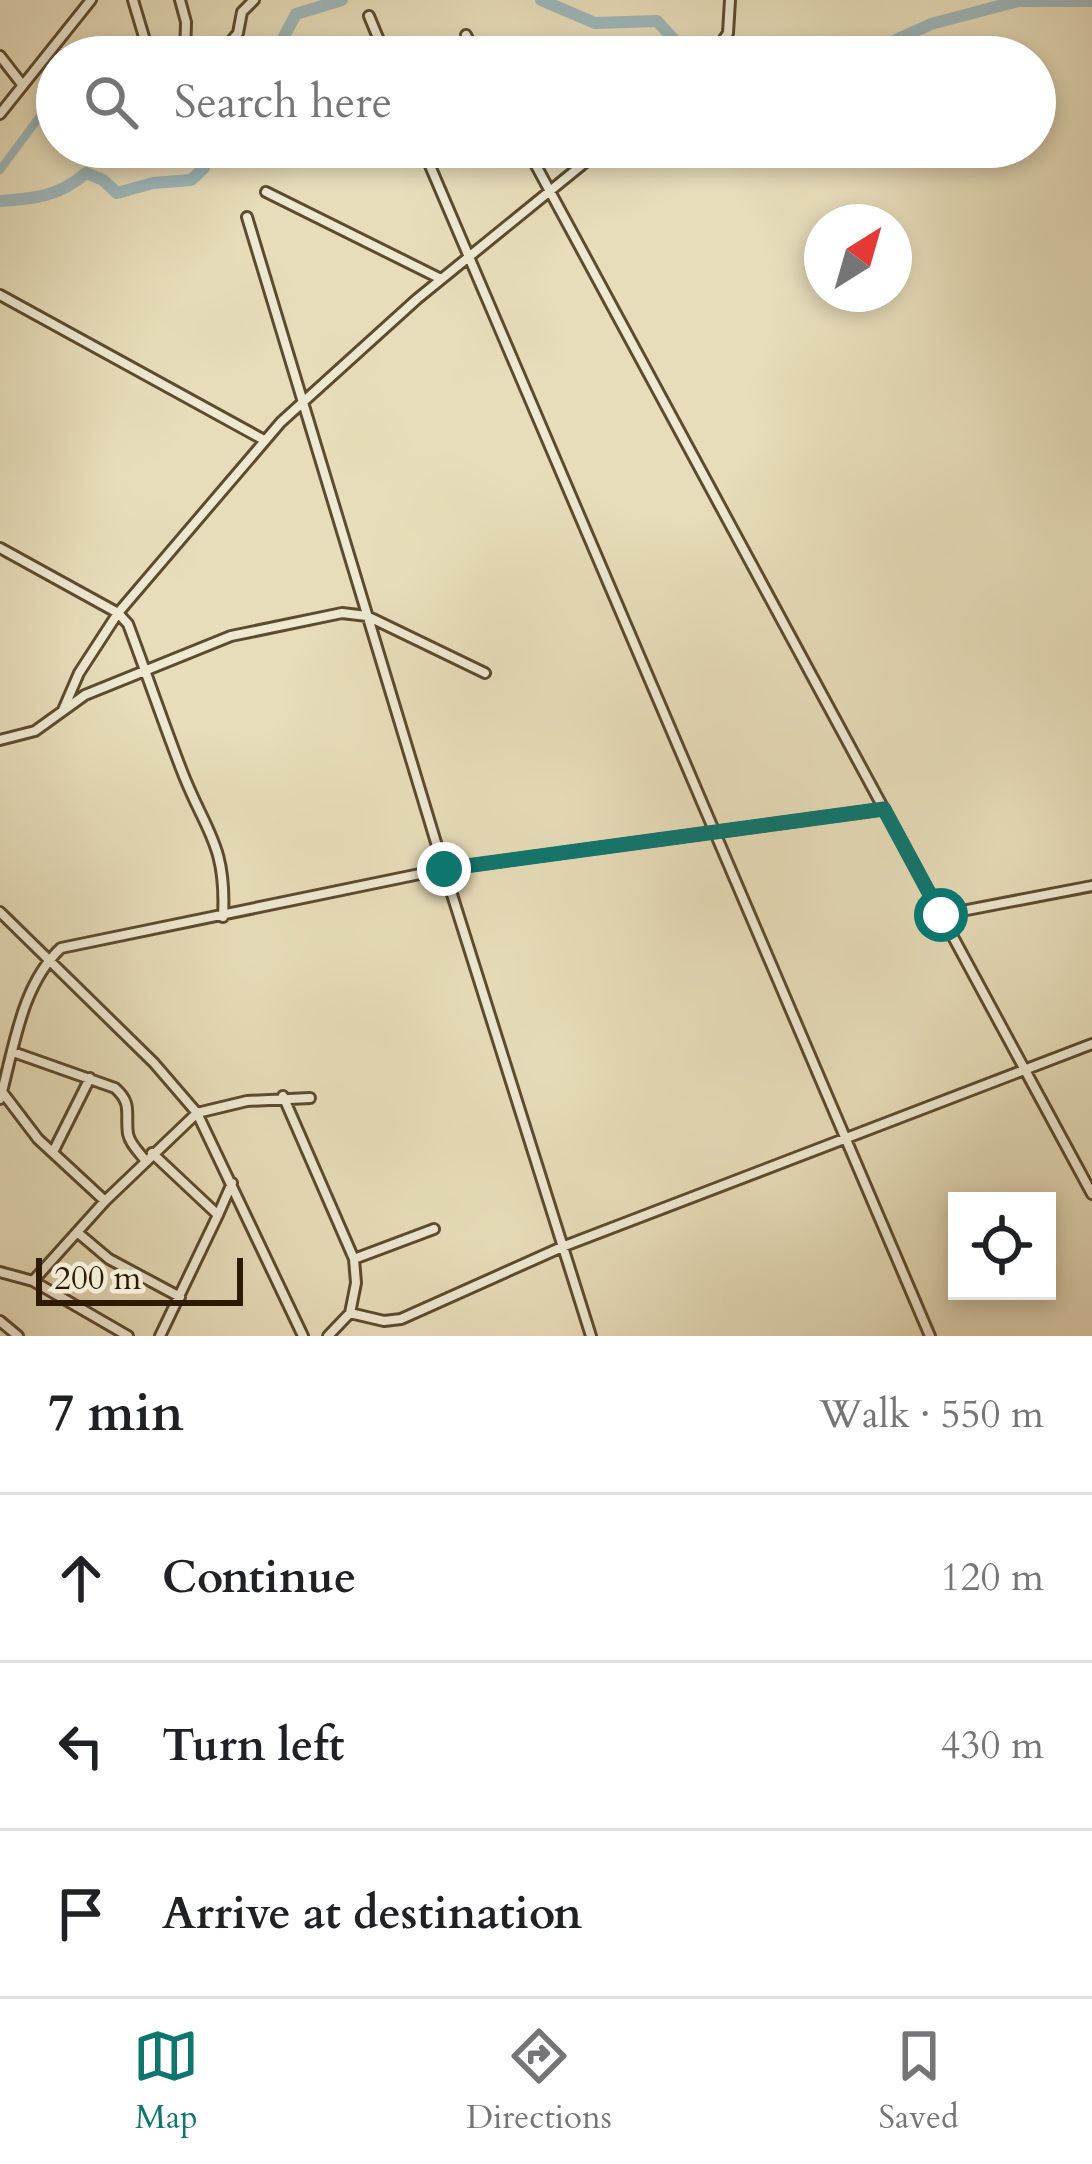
<!DOCTYPE html>
<meta charset="utf-8">
<style>
:root{--surface:#fff;--page:#f6f6f6;--text:#202124;--muted:#757577;--line:#e0e0e0;--accent:#0f766e}
body{margin:0;font-family:Cardo,serif;background:var(--page);color:var(--text)}
.controls{position:absolute;right:36px;bottom:36px;display:grid;overflow:hidden;border-radius:0px;box-shadow:0 6px 18px #0003}
.controls button{width:108px;height:108px;display:grid;place-items:center;padding:0;border:0;border-bottom:3px solid var(--line);background:var(--surface);color:var(--text);font:60px sans-serif}
.compass{position:absolute;left:804px;top:204px;width:108px;height:108px;border-radius:50%;background:var(--surface);box-shadow:0 6px 18px #0003;rotate:37deg}
.scale{position:absolute;left:36px;bottom:30px;width:207px;box-sizing:border-box;padding-left:12px;border:6px solid #2e1a00;border-top:0;font-size:33px;line-height:42px;white-space:nowrap;color:#2e1a00;-webkit-text-stroke:9px #efe9d2;paint-order:stroke}
.stop{position:absolute;width:36px;height:36px;margin:-27px;border:9px solid #0f766e;border-radius:50%;background:#fff}
.stop.end{background:#0f766e;border-color:#fff;box-shadow:0 3px 12px #0008}
.list{margin:0;padding:0;list-style:none}
h2{display:flex;justify-content:space-between;align-items:center;height:156px;margin:0;padding:0 48px;font-size:51px}
h2 small{font-size:39px;font-weight:400;color:var(--muted)}
.list li{display:grid;grid-template-columns:78px 1fr auto;gap:36px;align-items:center;box-sizing:border-box;height:168px;padding:0 48px;border-top:3px solid var(--line)}
.list b{display:block;font-size:45px;white-space:nowrap}
.list em{font-size:39px;font-style:normal;color:var(--muted)}
.icon{flex:none;width:66px;height:66px;fill:none;stroke:currentColor;stroke-width:2;stroke-linecap:round;stroke-linejoin:round}
.map{position:relative;flex:none;width:1092px;height:1336px;overflow:hidden}
.search{position:absolute;background:var(--surface);box-shadow:0 6px 18px #0003;left:36px;right:36px;top:36px;height:132px;display:flex;align-items:center;gap:30px;box-sizing:border-box;padding:0 42px;border-radius:66px;color:var(--muted);font-size:45px}
.sheet{height:660px;background:var(--surface)}
nav{display:flex;justify-content:space-around;align-items:center;box-sizing:border-box;height:168px;border-top:3px solid var(--line);background:var(--surface);font-size:33px;color:var(--muted)}
nav a{display:grid;justify-items:center;gap:6px}
nav .on{color:var(--accent)}
.map>svg:first-child{display:block}
.lines{fill:none;stroke-linecap:round;stroke-linejoin:round}
.canal{stroke:#9db8bb;stroke-width:8}
.river{stroke:#9db8bb;stroke-width:12}
.minor-casing{stroke:#5c4b2e;stroke-width:14}
.minor{stroke:#efe9d2;stroke-width:8}
.route{stroke:#0f766e;stroke-width:15}
</style>
<div class="map">
<svg width="1092" height="1336" viewBox="0 0 1092 1336">
<rect width="100%" height="100%" fill="#e7ddba"/>
<filter id="stains"><feTurbulence type="fractalNoise" baseFrequency=".00167" numOctaves="4"/><feColorMatrix values="0 0 0 0 .2 0 0 0 0 .09 0 0 0 0 .02 0 0 0 .5 -.17"/></filter>
<radialGradient id="worn" r=".72"><stop offset=".6" stop-color="#630" stop-opacity="0"/><stop offset="1" stop-color="#630" stop-opacity=".3"/></radialGradient>
<g class="lines">
<path class="canal" d="M0 170 57 93"/>
<path class="river" d="M541 0 595 23 657 21 690 57
M273 57 296 14 342 0
M859 57 931 24 1018 1H1092
M0 201C34 199 60 196 86 173L103 180 117 193 153 183 191 180 204 168V147"/>
<g class="minor-casing">
<path id="minor" d="M133 0 150 57
M180 0 186 22 185 57
M369 16 386 57
M466 35 478 57
M94 50 96 57
M0 56 21 83
M218 57 238 33 242 12 254 0
M712 57 728 33 730 0
M0 114 91 0
M422 147 930 1336
M526 147 1092 1194
M266 192 441 279
M247 217 444 869 591 1336
M0 295 264 440
M0 548 118 613 128 624C146 672 162 719 180 766 204 831 227 842 223 917
M63 710 79 673 118 613 281 422 417 299 604 147
M0 740 35 731 85 695 231 636 342 613 367 616 485 673
M0 912 154 1063 197 1113 303 1336
M941 915 1092 886
M13 1052 115 1088C133 1104 125 1113 128 1134 130 1144 139 1152 145 1160
M3 1093 38 1139 105 1201
M283 1096 354 1259 356 1283 350 1313
M0 1099C14 1049 21 985 61 948L444 869 884 809
M53 1152 90 1078
M152 1153 218 1215 160 1336
M218 1215 232 1183
M77 1232 109 1259 180 1297
M354 1259 434 1229
M0 1272 33 1281 128 1336
M33 1281 105 1201 197 1113 247 1101 310 1098
M0 1321 18 1336
M328 1336 350 1313 384 1321 401 1319 562 1247 1092 1044"/>
</g>
<use href="#minor" class="minor"/>
</g>
<g class="lines">
<path class="route" d="M444 869 884 809 941 915"/>
</g>
<rect width="100%" height="100%" filter="url(#stains)"/>
<rect width="100%" height="100%" fill="url(#worn)"/>
</svg>
<div class="controls">
<button><svg class="icon" aria-label="locate" viewBox="0 0 24 24"><circle cx="12" cy="12" r="6"/><path d="M12 2v4M12 18v4M2 12h4M18 12h4"/></svg></button>
</div>
<svg class="compass" viewBox="-18 -18 36 36"><path d="M0-13l5 13h-10z" fill="#e53935"/><path d="M0 13l5-13h-10z" fill="#757577"/></svg>
<div class="scale">200 m</div>
<div class="stop" style="left:941px;top:915px"></div>
<div class="stop end" style="left:444px;top:869px"></div>
<div class="search"><svg class="icon" aria-label="search" viewBox="0 0 24 24"><circle cx="10" cy="10" r="6"/><path d="M15 15l6 6"/></svg>Search here</div>
</div>
<section class="sheet">
<h2>7 min<small>Walk · 550 m</small></h2>
<ul class="list">
<li><svg class="icon" aria-label="ahead" viewBox="0 0 24 24"><path d="M12 20V5M6 11l6-6 6 6"/></svg><div><b>Continue</b></div><em>120 m</em></li>
<li><svg class="icon" aria-label="left" viewBox="0 0 24 24"><path d="M17 20v-9H6M10 6l-5 5 5 5"/></svg><div><b>Turn left</b></div><em>430 m</em></li>
<li><svg class="icon" aria-label="arrive" viewBox="0 0 24 24"><path d="M6 21V4h12l-3 4 3 4H6"/></svg><div><b>Arrive at destination</b></div></li>
</ul>
</section>
<nav>
<a class="on"><svg class="icon" aria-label="map" viewBox="0 0 24 24"><path d="M3 6l6-2 6 2 6-2v14l-6 2-6-2-6 2zM9 4v14M15 6v14"/></svg>Map</a>
<a><svg class="icon" aria-label="directions" viewBox="0 0 24 24"><path d="M12 3l9 9-9 9-9-9zM9 14v-3h6M13 9l2 2-2 2"/></svg>Directions</a>
<a><svg class="icon" aria-label="saved" viewBox="0 0 24 24"><path d="M7 4h10v16l-5-4-5 4z"/></svg>Saved</a>
</nav>
